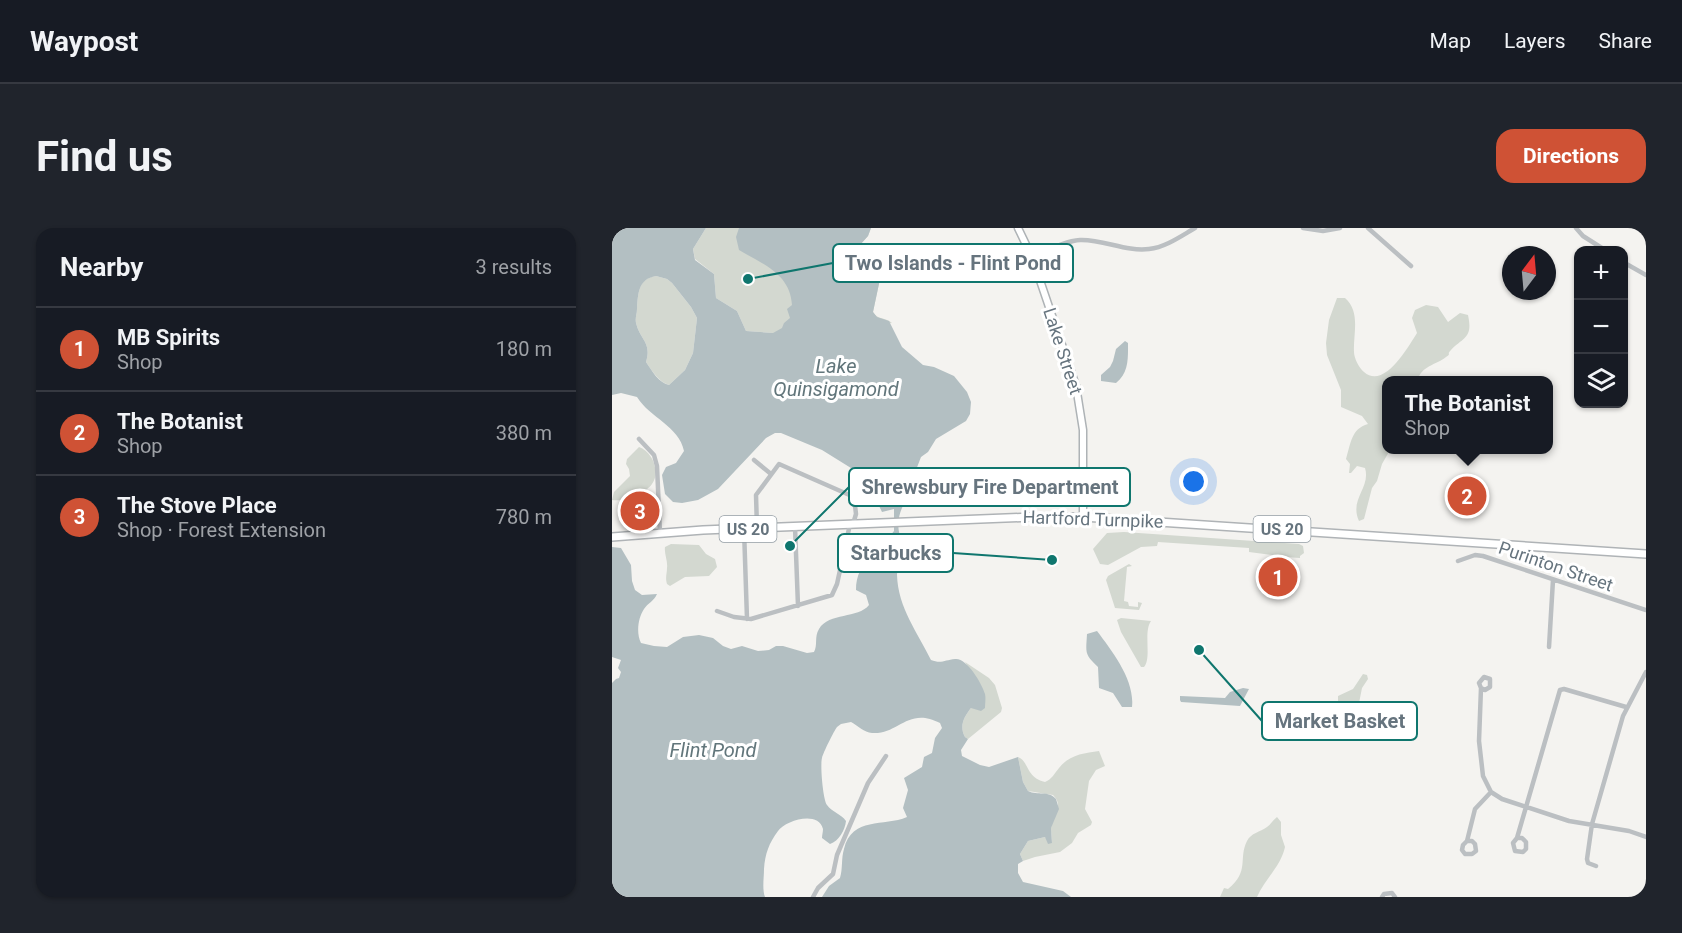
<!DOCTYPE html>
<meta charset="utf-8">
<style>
:root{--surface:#171b24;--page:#20242c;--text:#f1f3f6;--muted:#9ea1a6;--line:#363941;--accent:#cf5235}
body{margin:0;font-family:Roboto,sans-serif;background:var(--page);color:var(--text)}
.controls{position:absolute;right:18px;top:18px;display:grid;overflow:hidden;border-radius:12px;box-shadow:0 2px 4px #0004}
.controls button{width:54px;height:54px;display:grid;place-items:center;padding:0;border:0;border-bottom:2px solid var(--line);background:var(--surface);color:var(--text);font:30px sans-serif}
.compass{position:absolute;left:890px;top:18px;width:54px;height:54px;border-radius:50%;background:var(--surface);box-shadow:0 2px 4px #0004;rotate:16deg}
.you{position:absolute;left:582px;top:254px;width:21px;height:21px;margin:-15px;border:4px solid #fff;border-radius:50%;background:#1a73e8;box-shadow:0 0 0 9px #1a73e833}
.badge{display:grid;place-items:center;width:39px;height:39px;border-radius:50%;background:var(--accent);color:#fff;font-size:20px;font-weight:700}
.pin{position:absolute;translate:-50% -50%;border:3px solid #fff;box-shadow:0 2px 6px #0006}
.popup{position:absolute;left:770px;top:148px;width:171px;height:78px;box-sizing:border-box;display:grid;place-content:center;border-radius:12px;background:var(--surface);filter:drop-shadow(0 2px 4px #0005);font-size:20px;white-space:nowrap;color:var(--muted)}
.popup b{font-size:22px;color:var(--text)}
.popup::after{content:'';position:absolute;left:50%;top:100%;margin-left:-12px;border:12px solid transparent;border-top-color:var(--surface)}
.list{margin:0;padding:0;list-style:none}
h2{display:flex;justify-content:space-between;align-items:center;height:78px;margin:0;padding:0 24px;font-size:26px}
h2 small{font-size:20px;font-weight:400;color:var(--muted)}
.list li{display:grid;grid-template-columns:39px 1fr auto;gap:18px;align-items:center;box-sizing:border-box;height:84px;padding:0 24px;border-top:2px solid var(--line)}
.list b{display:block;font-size:22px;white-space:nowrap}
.list p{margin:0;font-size:20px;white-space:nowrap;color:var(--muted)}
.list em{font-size:20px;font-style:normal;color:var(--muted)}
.icon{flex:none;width:33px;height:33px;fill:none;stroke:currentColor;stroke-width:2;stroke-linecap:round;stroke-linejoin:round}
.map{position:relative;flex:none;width:1034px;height:669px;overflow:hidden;border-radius:18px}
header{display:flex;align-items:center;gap:36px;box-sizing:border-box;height:84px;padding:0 30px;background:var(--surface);border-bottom:2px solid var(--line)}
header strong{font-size:28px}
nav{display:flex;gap:33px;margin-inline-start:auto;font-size:21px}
.intro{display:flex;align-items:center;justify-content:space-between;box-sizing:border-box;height:144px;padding:0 36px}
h1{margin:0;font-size:42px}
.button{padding:15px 27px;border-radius:18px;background:var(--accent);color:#fff;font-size:21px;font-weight:700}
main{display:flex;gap:36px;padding:0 36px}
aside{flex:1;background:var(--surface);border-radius:18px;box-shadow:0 2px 4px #0004}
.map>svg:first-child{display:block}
.green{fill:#d3d8d0}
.water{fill:#b3bfc2;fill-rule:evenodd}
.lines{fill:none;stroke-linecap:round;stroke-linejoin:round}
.secondary-casing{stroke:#aeb3b6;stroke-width:9}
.primary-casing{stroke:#afb3b6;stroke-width:10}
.minor{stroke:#bbbfc2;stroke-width:4.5}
.secondary{stroke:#fff;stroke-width:6}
.primary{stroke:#fff;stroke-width:7}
.labels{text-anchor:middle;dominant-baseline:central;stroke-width:6;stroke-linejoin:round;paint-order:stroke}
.shield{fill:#fff;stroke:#949ea5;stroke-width:1.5}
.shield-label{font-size:16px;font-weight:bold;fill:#66747e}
.street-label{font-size:18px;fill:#66747e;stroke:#fff}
.water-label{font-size:20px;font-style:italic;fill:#62767b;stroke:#fff}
.leader{fill:none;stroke:#0f766e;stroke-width:2}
.callout-dot{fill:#0f766e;stroke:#fff;stroke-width:2}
.callout{fill:#fff;stroke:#0f766e;stroke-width:2}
.callout-label{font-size:20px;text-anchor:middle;font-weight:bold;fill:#66747e}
</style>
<header>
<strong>Waypost</strong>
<nav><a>Map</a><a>Layers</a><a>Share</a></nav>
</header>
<div class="intro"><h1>Find us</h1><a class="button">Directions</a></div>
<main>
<aside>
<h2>Nearby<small>3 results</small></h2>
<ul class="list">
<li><span class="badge">1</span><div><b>MB Spirits</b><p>Shop</p></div><em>180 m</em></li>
<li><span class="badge">2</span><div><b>The Botanist</b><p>Shop</p></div><em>380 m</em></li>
<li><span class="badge">3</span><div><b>The Stove Place</b><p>Shop · Forest Extension</p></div><em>780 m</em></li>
</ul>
</aside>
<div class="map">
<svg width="1034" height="669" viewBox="0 0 1034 669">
<rect width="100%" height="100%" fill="#f4f3f0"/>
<path class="green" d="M94 0H259L256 8 247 18 240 41 248 48 260 43 267 46 268 51 261 84C265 92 274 89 280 95L161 105 134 103 125 83 104 70 102 46 83 31 81 21Z
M44 48 55 51 60 55 79 79 85 90 81 125 73 142 57 157C47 154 40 143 34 134 40 114 28 112 24 95 23 90 25 86 25 81 26 66 26 50 44 48Z
M725 70H733C749 84 741 106 742 124 742 130 747 140 752 144 772 162 796 119 805 105L800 90 803 82 814 77 826 79 836 94 848 85 856 87C861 110 852 109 839 122 834 127 840 125 834 129 824 137 809 138 806 152H774V222H778L770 236 765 253 760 260 752 291 747 293C737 271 759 260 753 240L745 238 739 245H737L738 236 734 231C739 215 739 201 756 196L750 188 729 179V162L715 127 714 115 717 92Z
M27 219C40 223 49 244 40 256 33 266 12 274 0 272L2 264 18 248 17 241 14 236 15 231Z
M512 304 687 316 691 318 692 325 688 328V330C672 329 654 326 637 324V320L546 314 545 318 529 319 496 337 488 336 481 321 495 305Z
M59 316 87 317 94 326 103 331 105 339 97 348 73 349 58 358 55 356C53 349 55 346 55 340 56 333 52 326 53 319Z
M517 336 520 338 515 339 512 373 516 374 517 378 526 379V374L530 375 527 382 503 380 494 352 496 348Z
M509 390 539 393C531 404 540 430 532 439H529L509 404 505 392Z
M353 434 377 450 383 457 390 480 389 484 356 511 353 509C347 498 352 489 359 480H373C371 452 366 455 353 434Z
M751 446 755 447 756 451 750 460 746 480 741 483H734L726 477V468L741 461Z
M487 523 493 538 484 542 477 553 473 581 480 594 479 597 466 605 460 615 448 624 423 629 411 633 408 626 416 613 433 609 440 615C440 610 439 604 439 600 440 587 453 579 441 567L416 563 411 554 406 529C417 533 414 550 433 554 440 551 442 546 447 540 457 527 472 525 487 523Z
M665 589 669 594V607L673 619C669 638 653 651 645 669H608L612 660 616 661C638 643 626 631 635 613 639 605 648 604 655 599 658 597 661 592 665 589Z"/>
<path class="water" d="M0 0H94L81 21 83 32 102 46 104 70 125 83 134 103 161 105 170 100 172 95 178 90 175 81 180 77C178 45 150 36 127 22L124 9 127 0H259L256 8 247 18 240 41 248 48 260 43 267 46 268 51 261 84 265 89 277 93 290 119 311 137 322 139 342 148 355 164 359 174 358 186 354 193 324 211 316 224 309 229 304 242 296 250 298 265C290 278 283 291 288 308 289 312 292 312 292 316 293 326 285 337 285 347 286 380 306 405 319 432 329 436 333 432 343 431 354 429 370 455 373 466 374 470 373 476 373 480L369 483 359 480C352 489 347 498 353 509L356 511 349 522 350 528 368 537 377 539 406 529 411 554 416 563C426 568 436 562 444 571L447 581 439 600 440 615 436 616 433 609 416 613 408 626 411 633 406 636V645L411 654 451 663 459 669H210L217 658 228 650C231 640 229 631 232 621 240 588 272 599 295 589L291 580 296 562 292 550 310 539 312 529 320 525 323 510 330 500 328 495C296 478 286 507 260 505 252 504 246 498 239 494L229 496 225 499C222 503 211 525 210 530 208 537 211 572 215 577 220 584 229 586 234 593 233 602 227 613 218 616L210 610C210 607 211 604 211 601 206 582 173 593 166 603 157 615 153 626 152 641 152 650 150 661 153 669H0V455L4 451 7 450 9 444 6 440 9 432 0 429V319L9 320 19 337 20 353 23 362 30 367 45 366C42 373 36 375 32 381 26 390 24 405 29 415L42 418 55 419 71 409 87 407 101 410 111 418 119 421 130 418 146 423 157 422 164 418H171L195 425 202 424C206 417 202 409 207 401 217 384 246 391 257 377L254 367 244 362C244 333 267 322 282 303V281L270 284 254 251 247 245 210 222 169 205H163L154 210 106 261 86 272 70 275 61 274 53 266 50 247 54 239 64 235 72 223C67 198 38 190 25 169L9 165 0 167ZM44 48 55 51 60 55 79 79 85 90 81 125 73 142 57 157C47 155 40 143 34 134 40 114 28 112 24 95 23 90 25 86 25 81 26 66 26 51 44 48Z
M513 113 516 115C516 130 517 145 504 155L489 153V147L498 139 501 133 504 121Z
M485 403C500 423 523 452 520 479H510L501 465 487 460 486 439C472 426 474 425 475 406Z
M631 460 637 461 628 478 569 474 568 472V468L613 470 618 464Z"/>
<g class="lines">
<g class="secondary-casing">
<path id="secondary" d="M406 0 420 29 464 158 471 202V289"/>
</g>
<g class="primary-casing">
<path id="primary" d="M0 309 91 302 420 289H471L1034 326"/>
</g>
<path class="minor" d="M691 0 711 3 728 0
M756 0 799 38
M964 0 971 8 993 22
M420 29C435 23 452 13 468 12 491 11 514 24 537 21 554 19 569 8 583 0
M1011 34 1034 47
M27 211 42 227 45 238 48 305
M142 232 159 246
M183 299 186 378
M145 300 144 267 167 236 242 269 244 286 241 296
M132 301 135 391
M846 333 863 327 871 328 1034 382
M105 383 122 389 139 391 220 367 225 356 238 296
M937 419 941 352
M869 460 873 462 878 459V451L872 449 867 455 869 460 867 513 871 548 879 564 890 571 957 593 1017 603 1034 609
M905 610H910L914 614V621L911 624 903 623 901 615 905 610 948 462 952 461 1014 479
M855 613H860L863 616 864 623 860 626H853L850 622 851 617 855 613 863 581 879 564
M984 638 976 635 975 631 980 596 1011 488 1034 444
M201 669 206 660 221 646 225 627 256 555 274 528
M770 669 772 666 780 665 783 669"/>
<use href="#secondary" class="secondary"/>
<use href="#primary" class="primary"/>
</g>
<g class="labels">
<g class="shield">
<rect x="107.5" y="288" width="57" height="26" rx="4.5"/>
<rect x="641.5" y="288" width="57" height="26" rx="4.5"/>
</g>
<g class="shield-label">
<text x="136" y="301">US 20</text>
<text x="670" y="301">US 20</text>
</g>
<g class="street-label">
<text transform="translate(451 123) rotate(72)">Lake Street</text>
<text transform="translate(481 291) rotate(2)">Hartford Turnpike</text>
<text transform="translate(944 338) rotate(19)">Purinton Street</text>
</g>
<g class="water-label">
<text x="224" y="138">Lake<tspan x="224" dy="23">Quinsigamond</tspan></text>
<text x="101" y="522">Flint Pond</text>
</g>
</g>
<path class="leader" d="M136 51L221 35M178 318L237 259M440 332L341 325M587 422L650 493"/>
<g class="callout-dot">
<circle cx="136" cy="51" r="6"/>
<circle cx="178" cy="318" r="6"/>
<circle cx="440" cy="332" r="6"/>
<circle cx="587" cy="422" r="6"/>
</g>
<g class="callout">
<rect x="221" y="16" width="240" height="38" rx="6"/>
<rect x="237" y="240" width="281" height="38" rx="6"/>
<rect x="226" y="306" width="115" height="38" rx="6"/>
<rect x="650" y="474" width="155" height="38" rx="6"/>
</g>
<g class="callout-label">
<text x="341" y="42">Two Islands - Flint Pond</text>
<text x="378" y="266">Shrewsbury Fire Department</text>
<text x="284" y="332">Starbucks</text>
<text x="728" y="500">Market Basket</text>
</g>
</svg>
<div class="controls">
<button>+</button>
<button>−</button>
<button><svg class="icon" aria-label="layers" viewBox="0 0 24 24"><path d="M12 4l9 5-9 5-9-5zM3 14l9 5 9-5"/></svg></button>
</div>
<svg class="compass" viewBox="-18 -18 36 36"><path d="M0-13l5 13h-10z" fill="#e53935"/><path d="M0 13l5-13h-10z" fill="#9ea1a6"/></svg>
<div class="you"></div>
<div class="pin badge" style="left:666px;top:349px">1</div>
<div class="pin badge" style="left:855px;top:268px">2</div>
<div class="popup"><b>The Botanist</b>Shop</div>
<div class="pin badge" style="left:28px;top:283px">3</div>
</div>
</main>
